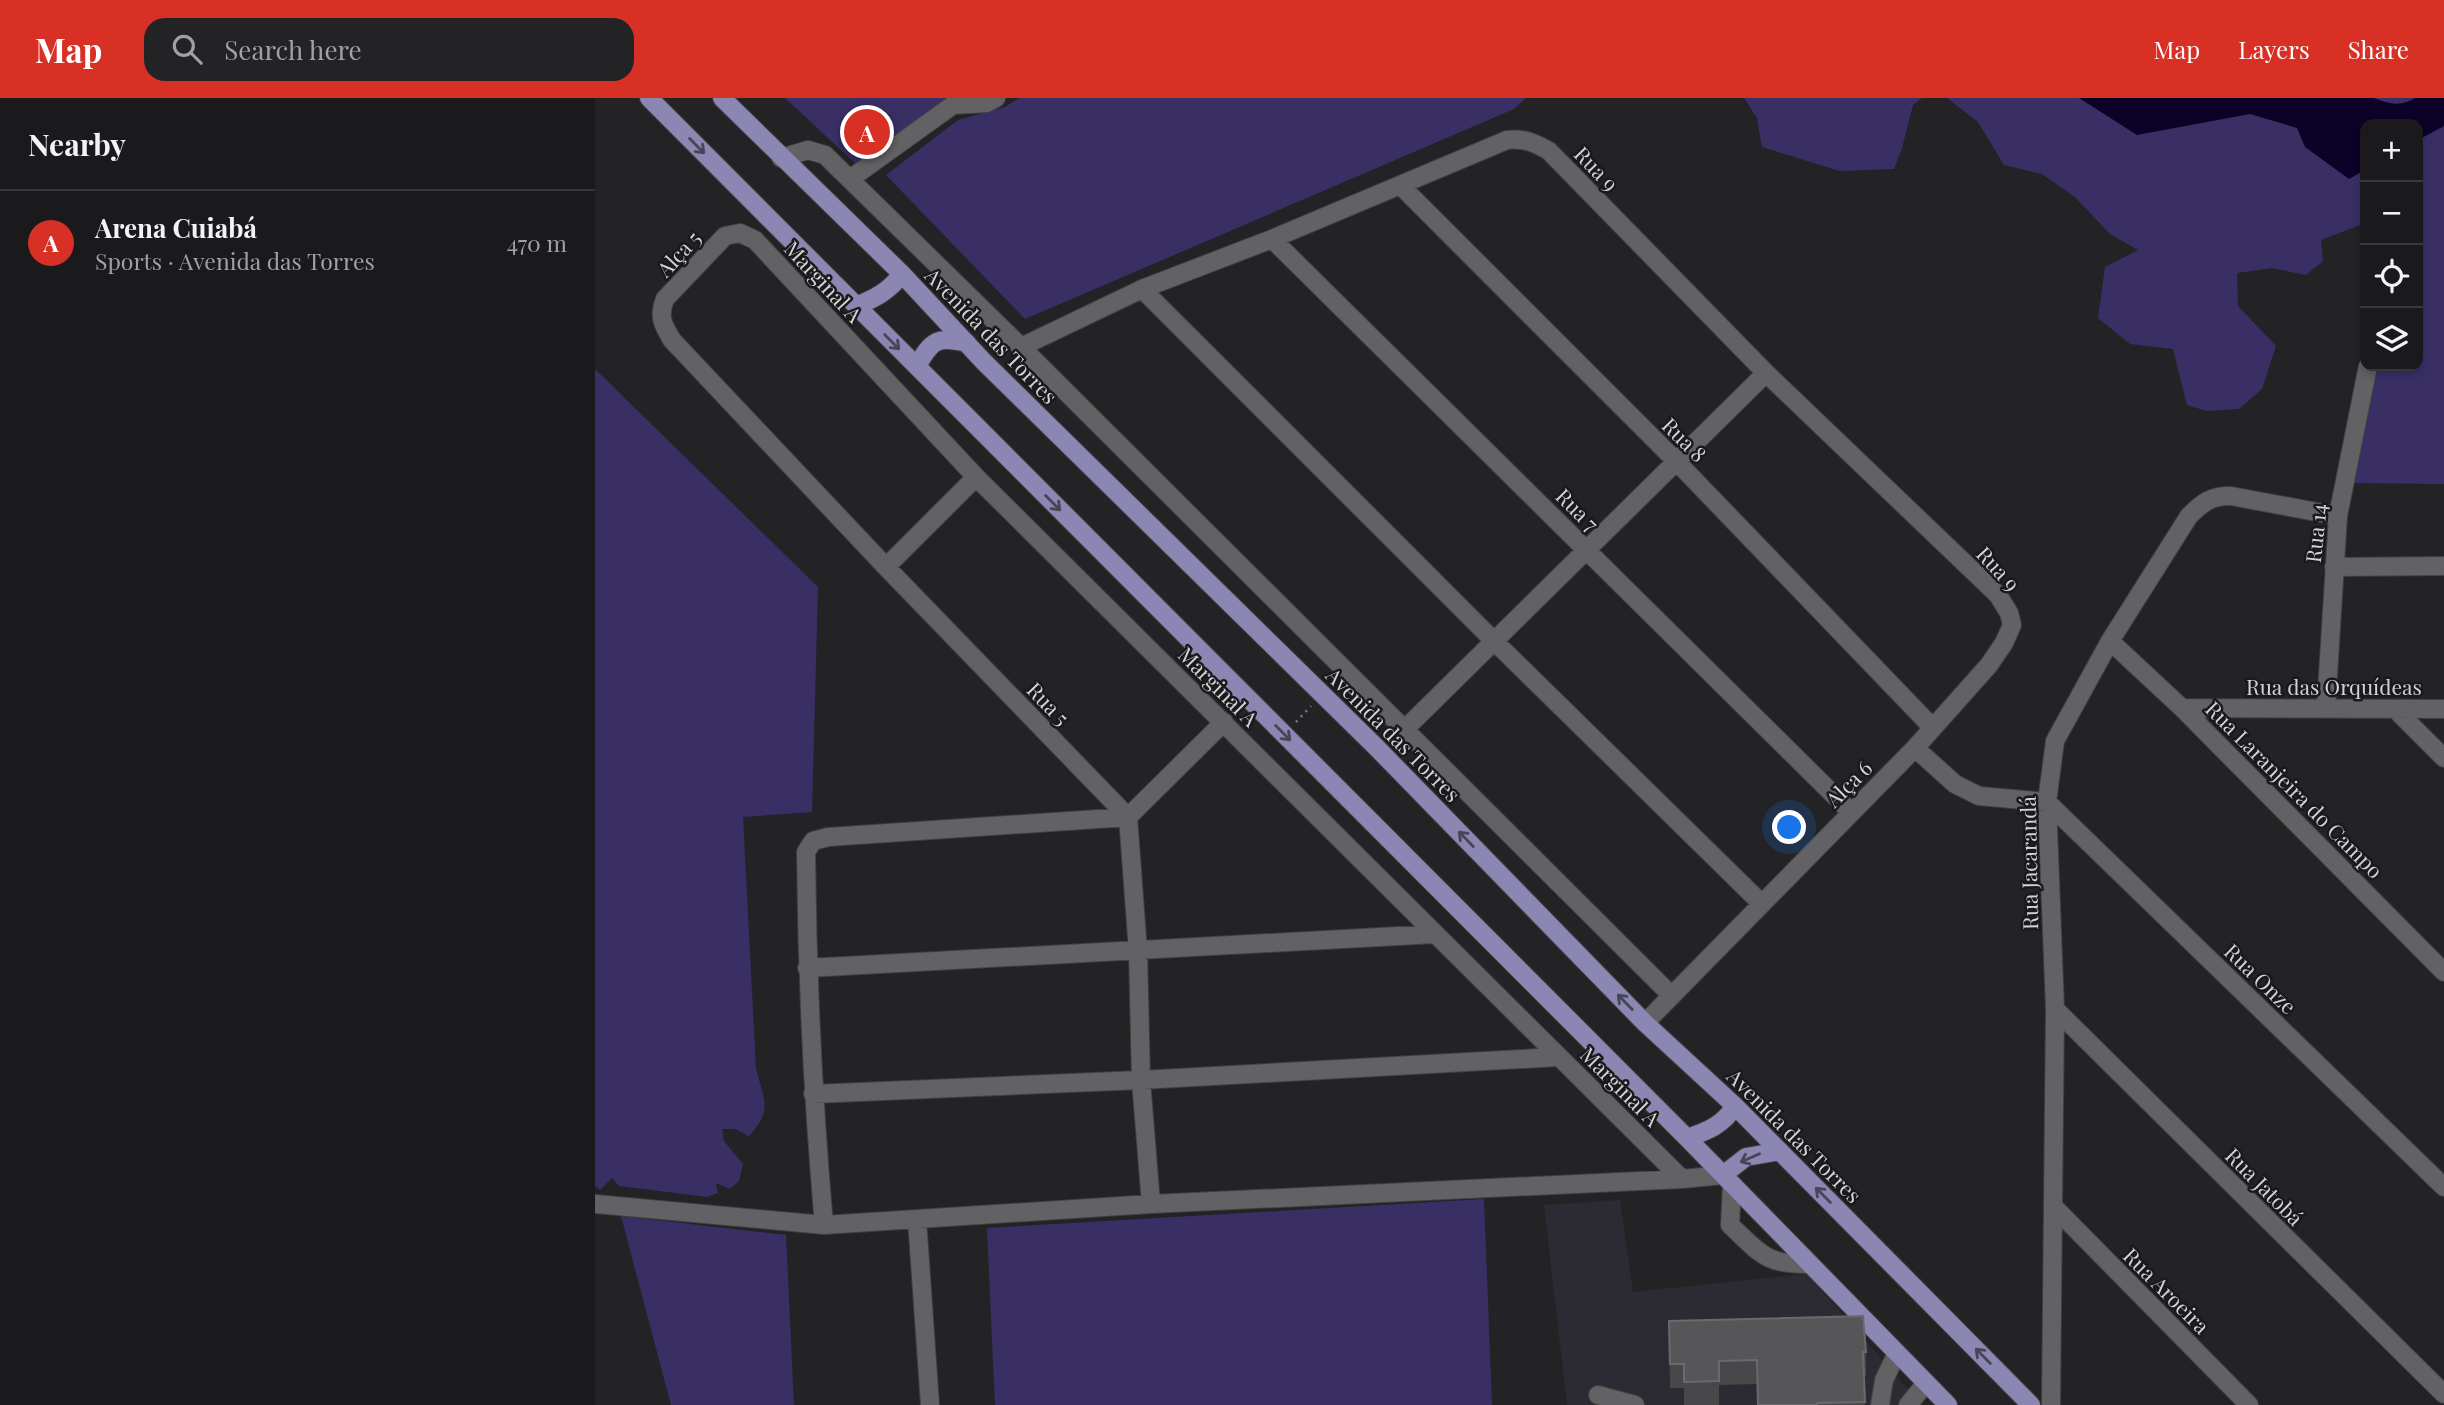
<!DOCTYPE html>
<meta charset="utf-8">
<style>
:root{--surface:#1a1a1c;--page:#232325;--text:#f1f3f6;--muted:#9fa1a3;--line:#38383b;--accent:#d93025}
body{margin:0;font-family:"Playfair Display",serif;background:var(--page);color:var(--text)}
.controls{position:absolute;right:21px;top:21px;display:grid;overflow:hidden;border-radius:14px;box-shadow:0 4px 10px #0003}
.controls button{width:63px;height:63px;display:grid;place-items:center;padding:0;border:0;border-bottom:2px solid var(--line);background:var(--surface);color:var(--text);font:35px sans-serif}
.you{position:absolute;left:1195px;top:730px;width:24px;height:24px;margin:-18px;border:5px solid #fff;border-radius:50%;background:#1a73e8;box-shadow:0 0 0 10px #1a73e833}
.badge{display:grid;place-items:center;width:46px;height:46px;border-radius:50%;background:var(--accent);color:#fff;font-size:23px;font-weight:700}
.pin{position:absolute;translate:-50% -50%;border:4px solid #fff;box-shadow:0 2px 7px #0006}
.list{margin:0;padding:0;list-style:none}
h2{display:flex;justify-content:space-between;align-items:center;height:91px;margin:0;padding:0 28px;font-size:30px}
h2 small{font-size:23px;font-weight:400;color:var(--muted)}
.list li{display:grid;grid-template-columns:46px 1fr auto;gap:21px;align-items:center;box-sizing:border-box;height:105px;padding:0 28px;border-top:2px solid var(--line)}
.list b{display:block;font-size:26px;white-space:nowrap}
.list p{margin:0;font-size:23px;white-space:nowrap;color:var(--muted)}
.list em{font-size:23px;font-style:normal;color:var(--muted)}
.icon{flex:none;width:38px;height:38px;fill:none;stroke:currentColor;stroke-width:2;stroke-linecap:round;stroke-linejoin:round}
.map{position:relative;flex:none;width:1849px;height:1307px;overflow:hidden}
header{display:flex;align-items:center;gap:42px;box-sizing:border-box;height:98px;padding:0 35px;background:var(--accent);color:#fff}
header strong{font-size:33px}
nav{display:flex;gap:38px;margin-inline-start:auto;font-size:24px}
.search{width:490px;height:63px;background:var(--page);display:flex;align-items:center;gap:18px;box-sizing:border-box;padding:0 24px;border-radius:21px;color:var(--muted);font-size:26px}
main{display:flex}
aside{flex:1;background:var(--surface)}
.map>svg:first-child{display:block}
.built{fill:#2c2b34}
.green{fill:#392f65}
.water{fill:#0c0127}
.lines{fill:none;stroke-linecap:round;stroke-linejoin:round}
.minor-casing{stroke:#404042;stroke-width:20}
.major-casing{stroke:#404042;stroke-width:20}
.path{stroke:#7d7d80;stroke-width:2.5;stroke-dasharray:2 5;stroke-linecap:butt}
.minor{stroke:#626265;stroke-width:18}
.major{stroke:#8b86b2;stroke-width:18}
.wall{fill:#48484a}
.building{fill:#565659;stroke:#6a6a6d;stroke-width:2}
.oneway{stroke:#474558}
.labels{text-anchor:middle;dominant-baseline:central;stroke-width:5;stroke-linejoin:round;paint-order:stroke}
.street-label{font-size:21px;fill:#d3d3d5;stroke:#1a191c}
</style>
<header>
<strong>Map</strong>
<div class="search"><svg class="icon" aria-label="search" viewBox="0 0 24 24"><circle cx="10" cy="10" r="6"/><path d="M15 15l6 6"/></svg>Search here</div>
<nav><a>Map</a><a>Layers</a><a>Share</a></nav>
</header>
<main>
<aside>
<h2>Nearby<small></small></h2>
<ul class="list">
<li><span class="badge">A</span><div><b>Arena Cuiabá</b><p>Sports · Avenida das Torres</p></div><em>470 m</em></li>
</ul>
</aside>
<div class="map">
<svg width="1849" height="1307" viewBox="0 0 1849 1307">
<rect width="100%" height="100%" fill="#232326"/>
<path class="built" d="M1025 1102 1038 1194 1212 1176 1327 1307H972L949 1107Z"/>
<path class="green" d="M190 0H354L262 67Z
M424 0H931L919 11 430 221 291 77 363 22 410 9Z
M1149 0H1327L1318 7 1307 50 1299 71 1245 73 1167 49 1162 20Z
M1352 0H1849V386L1757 385 1782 268H1823V26H1770V125L1726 142 1728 163 1711 177 1677 170 1642 175 1643 208 1681 248 1667 291 1644 311 1612 313 1592 307 1578 251 1535 246 1503 220 1510 169 1543 152 1515 136 1480 99 1447 76 1409 67 1383 24Z
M0 271 223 489 217 714 148 719 161 971C169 1001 178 1013 154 1038L140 1031H127L129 1043 148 1066 144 1083 135 1091 121 1085 123 1095 112 1099 24 1088 17 1080 5 1092 0 1087Z
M889 1101 897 1307H400L392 1130Z
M26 1118 191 1137 199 1307H76Z"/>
<path class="water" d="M1484 0H1779C1793 6 1807 9 1820 0H1849V28L1823 42V26H1770V72L1754 81 1710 49 1702 30 1655 16 1542 37Z"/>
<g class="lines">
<g class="minor-casing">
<path id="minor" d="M186 60 213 52 230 57 426 249 1077 898
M255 81 358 7 392 5 401 0
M806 88 1082 364 1338 630
M677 141 1256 714
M547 191 899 543 1167 806
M426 249 547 191 677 141 912 42C930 40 940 45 954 53L1171 275 1403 497 1414 515 1417 527 1409 545 1394 567 1320 650 1050 925
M291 469 381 379
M1739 469 1849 468
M1515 543 1587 610 1849 874
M1731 609 1743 418 1773 268
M1587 610 1849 611
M1800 611 1849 660
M809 632 1171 275
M1320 650 1360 686 1384 698 1452 704 1849 1089
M212 870 840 836
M1460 911 1849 1296
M218 996 546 982 963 959
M1137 1086 1135 1127C1166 1156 1171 1167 1215 1166
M0 1106 229 1127 556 1106 1087 1081 1128 1077
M556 1106 546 982 543 853 533 719 291 469 77 242C68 227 63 219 70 201L130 138 145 135 160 142 381 379 1087 1081
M1459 1109 1654 1307
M322 1121 335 1307
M229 1127C218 1002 212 879 211 754L218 743 233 739 533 719 629 624
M1003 1297 1040 1307
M1285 1307 1289 1282 1302 1255
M1313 1307 1331 1285
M1456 1307 1460 911 1452 704 1460 643 1515 543 1594 418C1607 405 1617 397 1636 398L1743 418"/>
</g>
<g class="major-casing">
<path id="major" d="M54 0 1092 1040 1353 1307
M127 0 307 176 389 264 781 649 1050 925 1140 1008 1436 1307
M261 208C281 200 294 193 307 176
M322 268C337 242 342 238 372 245
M1092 1040C1113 1033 1128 1027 1140 1008
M1128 1077 1151 1059 1185 1053"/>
</g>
<path class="path" d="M701 624 716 608"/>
<use href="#minor" class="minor"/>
<use href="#major" class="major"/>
</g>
<path class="wall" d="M1074 1223 1271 1254V1278H1269L1270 1307H1162V1286L1124 1287V1307H1089V1290H1075Z"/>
<path class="building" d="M1268 1218 1271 1254H1268L1270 1304 1222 1305V1307H1163L1162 1262 1124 1263V1283L1089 1284V1266H1075L1074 1223Z"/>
<defs><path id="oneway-shaft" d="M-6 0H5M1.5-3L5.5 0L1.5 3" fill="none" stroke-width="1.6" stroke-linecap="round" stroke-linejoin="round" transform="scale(1.75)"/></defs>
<g class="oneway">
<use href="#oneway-shaft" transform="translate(102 48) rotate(45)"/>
<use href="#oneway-shaft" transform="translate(297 244) rotate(45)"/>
<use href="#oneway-shaft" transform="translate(458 405) rotate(45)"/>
<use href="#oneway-shaft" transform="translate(688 635) rotate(45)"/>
<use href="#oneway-shaft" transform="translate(871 741) rotate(-134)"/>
<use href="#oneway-shaft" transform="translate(1030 904) rotate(-134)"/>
<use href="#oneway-shaft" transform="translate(1155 1060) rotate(156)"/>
<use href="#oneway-shaft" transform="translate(1228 1097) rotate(-135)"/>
<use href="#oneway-shaft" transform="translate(1388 1258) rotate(-135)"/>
</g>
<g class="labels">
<g class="street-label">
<text transform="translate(1002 70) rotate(46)">Rua 9</text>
<text transform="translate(83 155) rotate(-47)">Alça 5</text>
<text transform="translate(229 183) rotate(47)">Marginal A</text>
<text transform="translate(397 237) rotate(46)">Avenida das Torres</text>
<text transform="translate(1090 341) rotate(45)">Rua 8</text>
<text transform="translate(983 411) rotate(45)">Rua 7</text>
<text transform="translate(1720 435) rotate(-84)">Rua 14</text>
<text transform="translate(1404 470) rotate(47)">Rua 9</text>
<text transform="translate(624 588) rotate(45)">Marginal A</text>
<text x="1739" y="588">Rua das Orquídeas</text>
<text transform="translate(454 605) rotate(46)">Rua 5</text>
<text transform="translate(799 636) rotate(45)">Avenida das Torres</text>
<text transform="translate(1253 685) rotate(-45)">Alça 6</text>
<text transform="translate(1700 691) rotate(45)">Rua Laranjeira do Campo</text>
<text transform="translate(1433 765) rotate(-91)">Rua Jacarandá</text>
<text transform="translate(1666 880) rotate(44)">Rua Onze</text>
<text transform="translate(1026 988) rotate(45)">Marginal A</text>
<text transform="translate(1200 1037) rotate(45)">Avenida das Torres</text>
<text transform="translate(1670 1088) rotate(45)">Rua Jatobá</text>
<text transform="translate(1572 1192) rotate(45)">Rua Aroeira</text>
</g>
</g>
</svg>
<div class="controls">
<button>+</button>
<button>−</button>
<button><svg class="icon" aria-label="locate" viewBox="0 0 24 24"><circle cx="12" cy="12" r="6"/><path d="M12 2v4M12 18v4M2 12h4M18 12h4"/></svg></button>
<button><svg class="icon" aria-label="layers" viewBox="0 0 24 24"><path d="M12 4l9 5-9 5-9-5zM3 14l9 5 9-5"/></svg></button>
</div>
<div class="you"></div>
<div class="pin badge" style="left:272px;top:34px">A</div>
</div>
</main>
